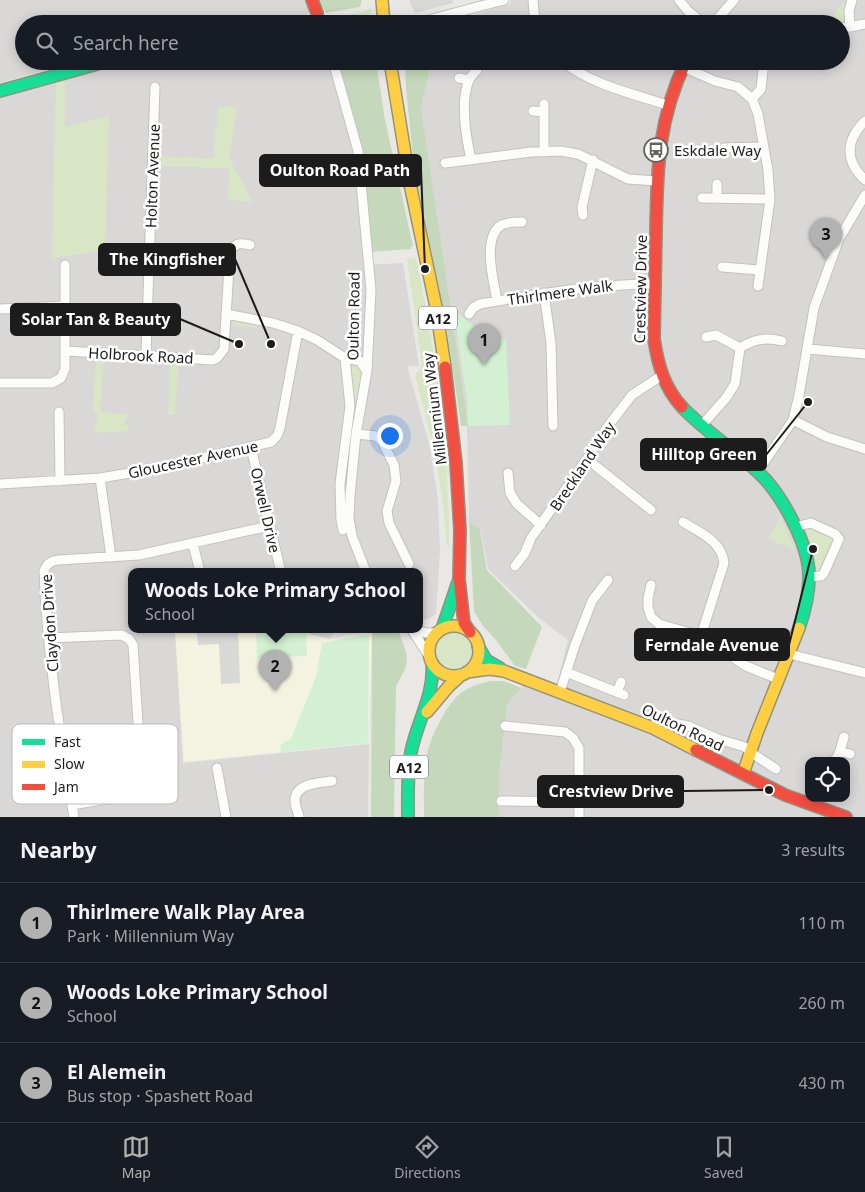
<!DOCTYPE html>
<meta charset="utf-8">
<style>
:root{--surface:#171b24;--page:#20242c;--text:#f1f3f6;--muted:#9ea1a6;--line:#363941;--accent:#b2b2b3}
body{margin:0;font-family:"Noto Sans",sans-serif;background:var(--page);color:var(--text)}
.controls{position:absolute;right:15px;bottom:15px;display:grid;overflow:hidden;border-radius:10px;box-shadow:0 2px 12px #0003}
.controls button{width:45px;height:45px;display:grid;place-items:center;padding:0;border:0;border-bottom:1px solid var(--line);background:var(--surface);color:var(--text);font:25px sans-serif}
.you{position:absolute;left:389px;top:435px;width:18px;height:18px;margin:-12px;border:4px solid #fff;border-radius:50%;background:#1a73e8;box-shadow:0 0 0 8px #1a73e833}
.badge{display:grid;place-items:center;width:32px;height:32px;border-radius:50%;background:var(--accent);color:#111;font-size:16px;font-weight:700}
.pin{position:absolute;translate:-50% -41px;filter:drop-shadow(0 1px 2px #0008)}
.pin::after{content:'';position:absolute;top:26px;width:18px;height:15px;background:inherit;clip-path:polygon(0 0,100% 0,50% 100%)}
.popup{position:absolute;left:128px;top:568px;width:295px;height:65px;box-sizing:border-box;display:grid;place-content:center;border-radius:10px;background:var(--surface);filter:drop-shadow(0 1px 4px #0005);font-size:16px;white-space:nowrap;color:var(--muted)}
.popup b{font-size:19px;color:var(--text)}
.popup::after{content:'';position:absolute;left:50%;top:100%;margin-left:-10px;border:10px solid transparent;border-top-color:var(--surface)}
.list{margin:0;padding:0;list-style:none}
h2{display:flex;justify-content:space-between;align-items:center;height:65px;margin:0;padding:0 20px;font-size:21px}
h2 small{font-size:16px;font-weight:400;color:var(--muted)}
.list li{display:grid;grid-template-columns:32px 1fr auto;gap:15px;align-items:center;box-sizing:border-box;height:80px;padding:0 20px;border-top:1px solid var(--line)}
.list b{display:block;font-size:19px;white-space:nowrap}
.list p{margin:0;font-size:16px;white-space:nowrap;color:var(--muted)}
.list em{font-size:16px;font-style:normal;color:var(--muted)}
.icon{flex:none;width:28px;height:28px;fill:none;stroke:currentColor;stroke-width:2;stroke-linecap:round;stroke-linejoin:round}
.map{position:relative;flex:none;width:865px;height:817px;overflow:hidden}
.search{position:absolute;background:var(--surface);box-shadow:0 2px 12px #0003;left:15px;right:15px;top:15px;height:55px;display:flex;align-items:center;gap:12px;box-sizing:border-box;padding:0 18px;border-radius:28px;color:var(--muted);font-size:19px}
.sheet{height:305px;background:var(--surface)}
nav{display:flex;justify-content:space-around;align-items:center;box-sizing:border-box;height:70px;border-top:1px solid var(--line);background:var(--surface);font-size:14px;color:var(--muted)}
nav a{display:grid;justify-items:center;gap:2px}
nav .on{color:var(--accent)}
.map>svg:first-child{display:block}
.residential{fill:#d9d8d6;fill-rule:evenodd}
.education{fill:#f4f3e0}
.religious{fill:#d8d8d6}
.grass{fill:#d8e6c5}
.forest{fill:#c6d8bb}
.park{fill:#d3f0d2}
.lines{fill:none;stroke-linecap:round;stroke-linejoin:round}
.street-casing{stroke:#c3c2c1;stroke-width:11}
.fast-casing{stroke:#92927e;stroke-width:14}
.slow-casing{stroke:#92927e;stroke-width:14}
.jam-casing{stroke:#92927e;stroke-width:14}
.street{stroke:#fcfcfb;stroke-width:9}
.fast{stroke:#16e098;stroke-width:11}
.slow{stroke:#ffcf43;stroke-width:11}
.jam{stroke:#f24e42;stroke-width:11}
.labels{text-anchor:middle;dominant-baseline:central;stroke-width:5;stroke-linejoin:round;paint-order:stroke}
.shield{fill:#fff;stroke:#606060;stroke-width:1}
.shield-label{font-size:14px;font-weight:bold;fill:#1c1c1c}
.poi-label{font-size:15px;fill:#1c1c1c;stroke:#fff;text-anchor:start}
.street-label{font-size:15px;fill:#1c1c1c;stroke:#fff}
.key{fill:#fff;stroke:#bbb;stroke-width:1}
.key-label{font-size:14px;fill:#1c1c1c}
.leader{fill:none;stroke:#1c1c1c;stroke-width:2}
.callout-dot{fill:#1c1c1c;stroke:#fff;stroke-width:2}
.callout{fill:#1c1c1c;stroke:#1c1c1c;stroke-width:2}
.callout-label{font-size:16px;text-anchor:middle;font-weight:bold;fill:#fff}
</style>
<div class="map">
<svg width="865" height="817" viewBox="0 0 865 817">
<rect width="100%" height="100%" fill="#eae8e5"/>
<path class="residential" d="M0 0H315L306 18 298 24H24V61H80L0 83Z
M511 0H865V817H499V778L507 705 522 686 557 684 568 640 539 618 488 569 481 531 469 521 467 426 421 107 432 61H841V24H445L510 4ZM809 761H846V798H809Z
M131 61H327L329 63 349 125 356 163 363 265 403 263 419 366H407L429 443 438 499 440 551 436 614 428 619 419 620V572H131V630H175L183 763 369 744 368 817H0V98L65 78Z
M309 630H335L330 639 308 634Z"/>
<path class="education" d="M175 630H309L308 634 330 639 372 631 368 743 184 762Z"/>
<path class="religious" d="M409 0H452L453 3 415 13Z
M197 630H238L240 683 221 684 219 644 198 645Z"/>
<path class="grass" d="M844 2V21L839 24 828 22Z
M372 8 370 16 358 24H332L328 20 361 12Z
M65 78V127L109 116 105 251 52 258 56 81Z
M218 107H237L229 158 253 202 228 200 229 168 157 166 158 156 214 159 215 129H217Z
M416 258C436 353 450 452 449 550L446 540 443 504 435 453 415 375 422 365 407 259Z
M239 320 270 327 271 328 234 326 231 324Z
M96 361 103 362 100 412 128 414V418L125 419V425H128V431L94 433 98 413 93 412Z
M170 365 178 366 175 415H168Z
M357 366 363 371 344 518 343 505 350 373 352 368Z
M780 516 795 550 769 539Z
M805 527H813L814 531 826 536 829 534 834 539 833 543 830 544 822 563 823 567 817 573 814 554Z
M434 651a20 20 0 1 1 40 0a20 20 0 1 1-40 0Z"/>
<path class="forest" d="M318 0H362L360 7 326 13Z
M338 61H376L385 120 413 246H411V249L370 252 364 161 360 143Z
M405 61H432L421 107 468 426H461L445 317 414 167 406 88Z
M469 521 480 530 487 570 542 627 526 669 515 666 496 640 483 626 474 611Z
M372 631 399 632C409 660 411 660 396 686L394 817H371Z
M491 681H504L521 688 507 705 499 778V817H424C424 798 423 778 426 759 429 739 446 704 462 692 471 686 481 683 491 681Z"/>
<path class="park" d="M459 314 483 334 506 340 510 425 468 426 467 401 455 320Z
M256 630H306L307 656 257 658Z
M369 634 368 743 281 752 280 745 291 739 316 677 322 643Z"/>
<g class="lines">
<g class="street-casing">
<path id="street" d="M533 0 535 24
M679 0 688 11 704 24
M413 24 504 0
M602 24 603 23
M713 24 734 0
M850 27 864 24
M841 28 850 27 849 11 852 0
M333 61 358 151 371 290 367 371 356 434 350 496 349 518 352 536 366 572
M562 61C592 85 631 93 667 105
M683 67 715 81 738 87 752 99 758 114 768 170 770 199 758 286
M459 78 469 80
M752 99 761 89 764 61
M533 111 544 112
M865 121C845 141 845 161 865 180
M724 148 764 147
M544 152V104
M471 159C466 138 460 101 469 80 471 76 474 73 477 70
M445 163 531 152 560 151 578 154 628 179 657 181
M702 198 770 199
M717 198V184
M583 215 582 207 593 160
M722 267 759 270
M544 293 551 343 553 426
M497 301C494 282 482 240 500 226 505 222 515 222 522 222
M0 309 66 306
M226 314 273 323 298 331 317 340 345 358 360 361 366 370
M469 314 473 308 480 304C539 294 595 284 655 284
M706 337 716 335 740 348C754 339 766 337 782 341
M808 349 865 354
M66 351 213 360 217 358 224 349 230 251C236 242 241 243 250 245
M146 355 155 87
M0 383H52L61 378 65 369V265
M59 412 60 481
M793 420 827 437 865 449
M702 425 726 398 735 384 740 348
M356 434 376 436 382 441 394 465 396 481 387 511 389 523 409 564
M251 448 281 572
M587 459 651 510
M758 471 793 420 799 395 814 308 839 239 865 195
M508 473 510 493 517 504 541 525
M100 478 111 557
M0 484 100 478 154 469 271 442 277 436 280 428 298 331
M683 522C700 533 722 541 724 563L701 636
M795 527 811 523 835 534 839 539 824 573 821 576 809 577
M343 530 341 520 340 484 350 406 345 358
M193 544 200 572
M515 566 525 553 531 538 587 459 608 426 632 395 661 376
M651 585 648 598V607L651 617 659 624 701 636 746 666 778 679
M412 630 429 656
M417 630 426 633H436
M48 638 122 635 129 639 133 645 142 784 141 791 136 794 72 805
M789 654 865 673
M566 672 624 695
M560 692 575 645 592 601 608 580
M617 692 621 682
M678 724 688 726 718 739 745 747 750 752 776 769
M505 726 565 732 573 738 579 748V817
M840 751 850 754
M835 761 840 751 844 737
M217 768 226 817
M501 801 579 802
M74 817C60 735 47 654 44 571 47 563 51 561 59 560L139 555 269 526
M299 817C298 812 295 806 295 801 295 783 319 783 332 781"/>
</g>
<g class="fast-casing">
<path id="fast" d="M0 91 108 61
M682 407C705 431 733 449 758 472 781 493 809 544 809 576 809 594 805 611 799 628
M442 629 458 582
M478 646 486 660 500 668
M408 817C408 795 407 773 411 752 417 721 435 695 432 663"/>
</g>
<g class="slow-casing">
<path id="slow" d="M382 0 384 24
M390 61 410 184 436 307 445 367
M429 651a25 25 0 1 1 50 0a25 25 0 1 1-50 0Z
M467 672 489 669 504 671 653 728 696 750
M427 712 449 686 461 675
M743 774 757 733 799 628"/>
</g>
<g class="jam-casing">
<path id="jam" d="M312 0 317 13 318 24
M445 367 456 463 460 530 459 579 464 623 470 632
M682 407C664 387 658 365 654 339 655 303 655 268 656 232 657 169 658 119 686 61
M696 750 785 795 846 817"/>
</g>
<use href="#street" class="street"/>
<use href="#fast" class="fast"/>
<use href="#slow" class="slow"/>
<use href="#jam" class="jam"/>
</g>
<defs>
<g id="bus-ring" transform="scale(1.25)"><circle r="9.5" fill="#fff" stroke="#646362" stroke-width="1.5"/><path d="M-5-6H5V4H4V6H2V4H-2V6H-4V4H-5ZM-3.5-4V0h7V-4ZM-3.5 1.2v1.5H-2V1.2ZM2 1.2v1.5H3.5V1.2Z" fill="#646362"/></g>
</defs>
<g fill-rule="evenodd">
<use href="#bus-ring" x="656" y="150"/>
</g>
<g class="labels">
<g class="shield">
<rect x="419" y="306.5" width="38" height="23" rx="4"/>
<rect x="390" y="755.5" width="38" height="23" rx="4"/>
</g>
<g class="shield-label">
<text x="438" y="318">A12</text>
<text x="409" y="767">A12</text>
</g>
<g class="poi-label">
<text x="674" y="150">Eskdale Way</text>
</g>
<g class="street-label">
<text transform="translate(152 176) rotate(-88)">Holton Avenue</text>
<text transform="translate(640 289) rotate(-89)">Crestview Drive</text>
<text transform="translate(560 292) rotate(-8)">Thirlmere Walk</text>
<text transform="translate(353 316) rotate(-89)">Oulton Road</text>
<text transform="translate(141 355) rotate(3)">Holbrook Road</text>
<text transform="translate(434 409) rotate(-97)">Millennium Way</text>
<text transform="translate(193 459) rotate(-12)">Gloucester Avenue</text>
<text transform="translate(582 466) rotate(-56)">Breckland Way</text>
<text transform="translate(266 510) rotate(77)">Orwell Drive</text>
<text transform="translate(49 623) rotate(-94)">Claydon Drive</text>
<text transform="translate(683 727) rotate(26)">Oulton Road</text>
</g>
</g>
<rect x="12" y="724" width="166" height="80" rx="8" class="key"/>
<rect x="22" y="739" width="23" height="6" fill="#16e098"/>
<rect x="22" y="761" width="23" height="7" fill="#ffcf43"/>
<rect x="22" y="784" width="23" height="6" fill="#f24e42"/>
<g class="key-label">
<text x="54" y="747">Fast</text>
<text x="54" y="769">Slow</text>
<text x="54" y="792">Jam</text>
</g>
<path class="leader" d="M425 269L421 170M271 344L235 259M239 344L180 319M808 402L766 455M813 549L789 645M769 790L683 791"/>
<g class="callout-dot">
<circle cx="425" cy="269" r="5"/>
<circle cx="271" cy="344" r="5"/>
<circle cx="239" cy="344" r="5"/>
<circle cx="808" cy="402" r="5"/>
<circle cx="813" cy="549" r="5"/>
<circle cx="769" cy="790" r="5"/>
</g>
<g class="callout">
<rect x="260" y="155" width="161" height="31" rx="5"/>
<rect x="99" y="244" width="136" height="31" rx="5"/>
<rect x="11" y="304" width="169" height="31" rx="5"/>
<rect x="641" y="439" width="125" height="31" rx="5"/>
<rect x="635" y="629" width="154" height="31" rx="5"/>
<rect x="538" y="776" width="145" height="31" rx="5"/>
</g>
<g class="callout-label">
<text x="340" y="176">Oulton Road Path</text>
<text x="167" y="265">The Kingfisher</text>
<text x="96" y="325">Solar Tan &amp; Beauty</text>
<text x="704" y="460">Hilltop Green</text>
<text x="712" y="651">Ferndale Avenue</text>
<text x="611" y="797">Crestview Drive</text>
</g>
</svg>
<div class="controls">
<button><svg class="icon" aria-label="locate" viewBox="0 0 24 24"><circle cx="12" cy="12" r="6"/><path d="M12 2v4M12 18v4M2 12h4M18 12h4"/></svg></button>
</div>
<div class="you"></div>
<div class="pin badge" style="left:484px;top:365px">1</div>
<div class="pin badge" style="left:275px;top:691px">2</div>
<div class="popup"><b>Woods Loke Primary School</b>School</div>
<div class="pin badge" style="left:826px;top:259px">3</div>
<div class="search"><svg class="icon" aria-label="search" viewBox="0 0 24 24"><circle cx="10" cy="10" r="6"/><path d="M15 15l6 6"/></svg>Search here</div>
</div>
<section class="sheet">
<h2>Nearby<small>3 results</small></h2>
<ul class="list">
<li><span class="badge">1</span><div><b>Thirlmere Walk Play Area</b><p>Park · Millennium Way</p></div><em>110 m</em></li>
<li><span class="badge">2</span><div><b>Woods Loke Primary School</b><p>School</p></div><em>260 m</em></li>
<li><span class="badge">3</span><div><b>El Alemein</b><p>Bus stop · Spashett Road</p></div><em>430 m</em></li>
</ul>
</section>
<nav>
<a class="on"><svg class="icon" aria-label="map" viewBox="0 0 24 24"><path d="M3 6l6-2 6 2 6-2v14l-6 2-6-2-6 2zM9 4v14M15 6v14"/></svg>Map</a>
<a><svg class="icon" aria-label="directions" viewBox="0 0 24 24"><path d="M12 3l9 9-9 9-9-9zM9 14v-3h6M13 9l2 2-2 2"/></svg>Directions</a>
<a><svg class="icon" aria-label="saved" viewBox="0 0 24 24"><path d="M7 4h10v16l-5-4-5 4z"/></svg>Saved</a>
</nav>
